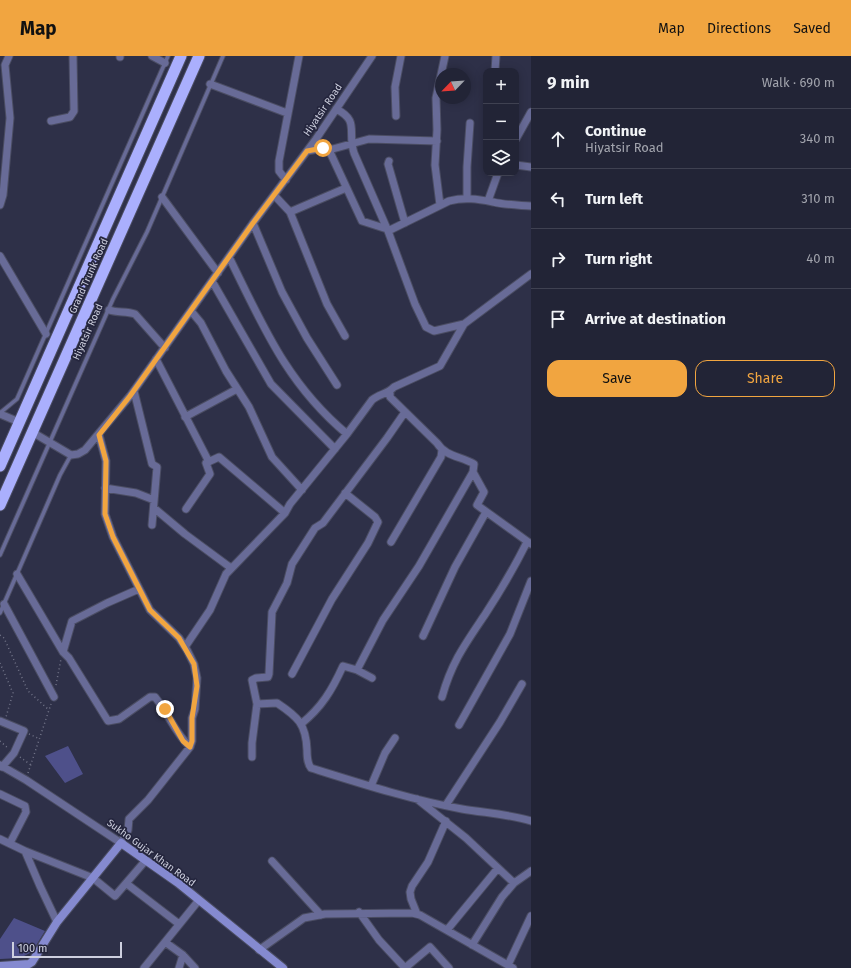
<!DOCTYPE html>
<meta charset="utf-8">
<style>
:root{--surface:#222436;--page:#2e3042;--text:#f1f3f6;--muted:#a2a4ad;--line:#3f4151;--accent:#f1a540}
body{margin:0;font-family:"Fira Sans",sans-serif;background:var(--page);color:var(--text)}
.controls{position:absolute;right:12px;top:12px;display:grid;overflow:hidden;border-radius:8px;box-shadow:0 2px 10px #0003}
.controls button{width:36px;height:36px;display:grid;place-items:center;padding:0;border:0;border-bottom:1px solid var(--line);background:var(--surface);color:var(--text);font:20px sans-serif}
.compass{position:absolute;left:435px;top:12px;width:36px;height:36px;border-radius:50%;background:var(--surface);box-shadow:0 2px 10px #0003;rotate:245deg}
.scale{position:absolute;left:12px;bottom:10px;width:110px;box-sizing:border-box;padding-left:4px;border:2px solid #ced0df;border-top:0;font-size:11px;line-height:14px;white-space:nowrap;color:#ced0df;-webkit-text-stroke:3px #25263e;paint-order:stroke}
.stop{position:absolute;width:12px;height:12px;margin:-9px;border:3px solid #f1a540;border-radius:50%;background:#fff}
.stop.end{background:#f1a540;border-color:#fff;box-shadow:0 1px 4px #0008}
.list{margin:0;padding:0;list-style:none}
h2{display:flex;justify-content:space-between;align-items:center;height:52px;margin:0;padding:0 16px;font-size:17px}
h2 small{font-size:13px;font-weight:400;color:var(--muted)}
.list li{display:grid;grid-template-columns:26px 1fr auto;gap:12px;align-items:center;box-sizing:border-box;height:60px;padding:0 16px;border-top:1px solid var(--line)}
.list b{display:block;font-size:15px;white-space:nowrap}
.list p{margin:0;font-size:13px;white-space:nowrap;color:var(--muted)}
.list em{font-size:13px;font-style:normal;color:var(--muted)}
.actions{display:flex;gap:8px;padding:12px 16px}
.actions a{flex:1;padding:9px 0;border:1px solid var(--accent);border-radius:12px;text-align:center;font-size:14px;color:var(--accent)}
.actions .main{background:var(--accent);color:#111}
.icon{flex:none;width:22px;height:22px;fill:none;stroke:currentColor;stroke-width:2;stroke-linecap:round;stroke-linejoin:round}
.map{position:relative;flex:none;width:531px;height:912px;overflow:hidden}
header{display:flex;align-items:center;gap:24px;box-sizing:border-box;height:56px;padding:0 20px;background:var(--accent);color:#111}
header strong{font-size:19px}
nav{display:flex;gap:22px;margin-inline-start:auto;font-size:14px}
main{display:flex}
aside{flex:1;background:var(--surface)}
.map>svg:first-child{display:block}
.building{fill:#4e508a}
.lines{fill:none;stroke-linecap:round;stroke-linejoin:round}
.service-casing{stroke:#4b4d63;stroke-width:5.5}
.minor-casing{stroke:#4b4d63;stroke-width:9}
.secondary-casing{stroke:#4b4d63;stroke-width:10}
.trunk-casing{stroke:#4b4d63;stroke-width:13}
.path{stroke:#737589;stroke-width:1.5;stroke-dasharray:1 3;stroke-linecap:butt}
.service{stroke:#686b97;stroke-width:3.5}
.minor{stroke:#686b97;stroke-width:7}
.secondary{stroke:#858ad0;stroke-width:8}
.trunk{stroke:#aaaffd;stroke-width:11}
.route{stroke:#f1a540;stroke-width:5}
.labels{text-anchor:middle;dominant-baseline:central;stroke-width:3.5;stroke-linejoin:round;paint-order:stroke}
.street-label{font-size:10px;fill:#ced0df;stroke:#25263e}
</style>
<header>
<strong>Map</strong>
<nav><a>Map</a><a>Directions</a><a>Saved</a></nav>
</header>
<main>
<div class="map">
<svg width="531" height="912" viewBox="0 0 531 912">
<rect width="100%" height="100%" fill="#2e3048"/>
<path class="building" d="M68 690 83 718 65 727 45 700Z
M14 862 45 875 32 896 20 902 0 903V883Z"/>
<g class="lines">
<g class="service-casing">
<path id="service" d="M0 357 17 343 168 0
M0 499 113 243 147 176 223 0
M0 557 60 419 71 399"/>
</g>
<g class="minor-casing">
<path id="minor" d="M152 0 165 7
M120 1V0
M495 15 496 0
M210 28 287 57
M336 53C360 65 347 75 354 97L388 175 415 248 426 271 434 275 464 268
M396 60 395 31 401 0
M51 65 70 61 74 55 73 0
M516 83 531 56
M329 94 369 83 437 85
M307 95 323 92 329 94 362 165 387 173
M389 105 388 108 405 167
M516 109 531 111
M286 124 279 115V105L299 0
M274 139 290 156 327 248 345 280
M162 141 218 217
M467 142V111L470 67
M488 145 498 117
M0 149 3 139 10 62 5 9 9 0
M440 149 435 109 437 74 436 42 445 0
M290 156 346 132
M253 167 282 236 307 282 337 329
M388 175 449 145C465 141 477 143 493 146 505 149 518 149 531 150
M0 200 46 278
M229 201C263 270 287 328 347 378
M212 225 271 328 335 393
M109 254C118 257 126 255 135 258L165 292
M191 255 201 267 226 315 249 351 272 401 302 434
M156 303 209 406
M134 335 152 408 157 411 152 469
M0 358 19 366
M185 361 237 333
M32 376 71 399 78 398 85 394 130 340 253 167 316 83 372 0
M473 416 484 436 477 449 531 488
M105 432 136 437 154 444
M154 452 185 478 231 512
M186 453 210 418 206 407 219 401 285 457
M391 486 441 401 442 394
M17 518 63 596 69 602 108 665 119 663 150 641H155C168 657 175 677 190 691
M4 548 54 641
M423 580 455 511 486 456
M185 591 210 554 226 518 285 457 290 448 347 378 372 344C379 338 388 338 394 331L440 310 464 268 531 218
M63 596 72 565 107 547 139 533
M357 614 383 564 419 510 473 416 474 408C461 400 446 401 437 387L390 341V335
M292 618 332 543 368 487 378 466 375 461 345 437
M442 641C452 605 466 587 486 557 501 534 515 510 527 486
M257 648 277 647C298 661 306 668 307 694 307 700 307 707 311 712 359 727 412 744 462 753 485 757 509 758 531 765
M0 665 24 675 14 697 2 711
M301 668C322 651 332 634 343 610L357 614 372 622
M459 669 510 578 531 525
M252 701V687L257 648 252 624 256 622 268 621 269 618 272 556 287 527 292 508 315 472 323 467 387 382 405 356
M0 709 26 724 121 787 128 774 129 763 148 744 190 691 192 685V662L195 653 197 622 194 608 187 594 179 582 150 554 113 481 105 458 106 405 99 379
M371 730 385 697 395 682
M0 738 25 750 26 756 10 787
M417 743 466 782 514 827
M446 749 500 666 522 628
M0 783 25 795 40 830 57 866
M25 795 93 822 115 840 146 804
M272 805 321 859
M127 828 179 868
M359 856 379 884 405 912 430 891 449 912
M417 858 411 843 410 836 412 830 428 806 446 765
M447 874 498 812
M165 886 183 899 195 912
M472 889 502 841 514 827 531 815
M259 894 304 862 325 858 412 857 420 859 513 912
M508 909 531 860
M144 912 199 844
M179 912 183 899"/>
</g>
<g class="secondary-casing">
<path id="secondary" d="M0 910 29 908 32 906 57 866 121 787 178 827 283 912"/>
</g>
<g class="trunk-casing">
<path id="trunk" d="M0 410 181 0
M0 449 199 0"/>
</g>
<path class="path" d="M0 579 4 582 28 635 49 654
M0 607 13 637 6 661
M56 629 61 603
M29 678 40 683
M0 685 9 693
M20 701 31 709
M28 717 51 648"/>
<use href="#service" class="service"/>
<use href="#minor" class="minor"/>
<use href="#secondary" class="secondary"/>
<use href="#trunk" class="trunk"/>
</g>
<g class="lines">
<path class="route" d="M165 653 183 685 190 691 192 685V662L197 630 194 608 179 582 150 554 113 481 105 458 106 405 99 379 130 340 253 167 307 95 323 92"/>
</g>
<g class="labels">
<g class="street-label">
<text transform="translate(323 54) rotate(-56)">Hiyatsir Road</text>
<text transform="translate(89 220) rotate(-66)">Grand Trunk Road</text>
<text transform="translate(88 276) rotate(-66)">Hiyatsir Road</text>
<text transform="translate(151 797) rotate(36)">Sukho Gujar Khan Road</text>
</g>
</g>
</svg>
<div class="controls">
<button>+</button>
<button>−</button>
<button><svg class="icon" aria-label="layers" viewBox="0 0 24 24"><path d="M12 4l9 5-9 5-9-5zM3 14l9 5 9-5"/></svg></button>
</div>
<svg class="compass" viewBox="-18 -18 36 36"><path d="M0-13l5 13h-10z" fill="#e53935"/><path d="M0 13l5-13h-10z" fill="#a2a4ad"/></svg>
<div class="scale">100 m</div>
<div class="stop" style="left:323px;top:92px"></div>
<div class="stop end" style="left:165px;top:653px"></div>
</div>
<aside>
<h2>9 min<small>Walk · 690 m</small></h2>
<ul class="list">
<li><svg class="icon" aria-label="ahead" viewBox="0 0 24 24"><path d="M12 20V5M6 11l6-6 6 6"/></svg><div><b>Continue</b><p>Hiyatsir Road</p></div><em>340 m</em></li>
<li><svg class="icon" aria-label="left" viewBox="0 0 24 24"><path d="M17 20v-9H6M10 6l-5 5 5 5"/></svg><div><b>Turn left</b></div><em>310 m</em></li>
<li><svg class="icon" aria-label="right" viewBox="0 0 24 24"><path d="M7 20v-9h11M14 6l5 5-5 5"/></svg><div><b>Turn right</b></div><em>40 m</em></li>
<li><svg class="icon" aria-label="arrive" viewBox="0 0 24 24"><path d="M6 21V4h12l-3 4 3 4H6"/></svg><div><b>Arrive at destination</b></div></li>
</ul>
<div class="actions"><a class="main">Save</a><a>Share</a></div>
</aside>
</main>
